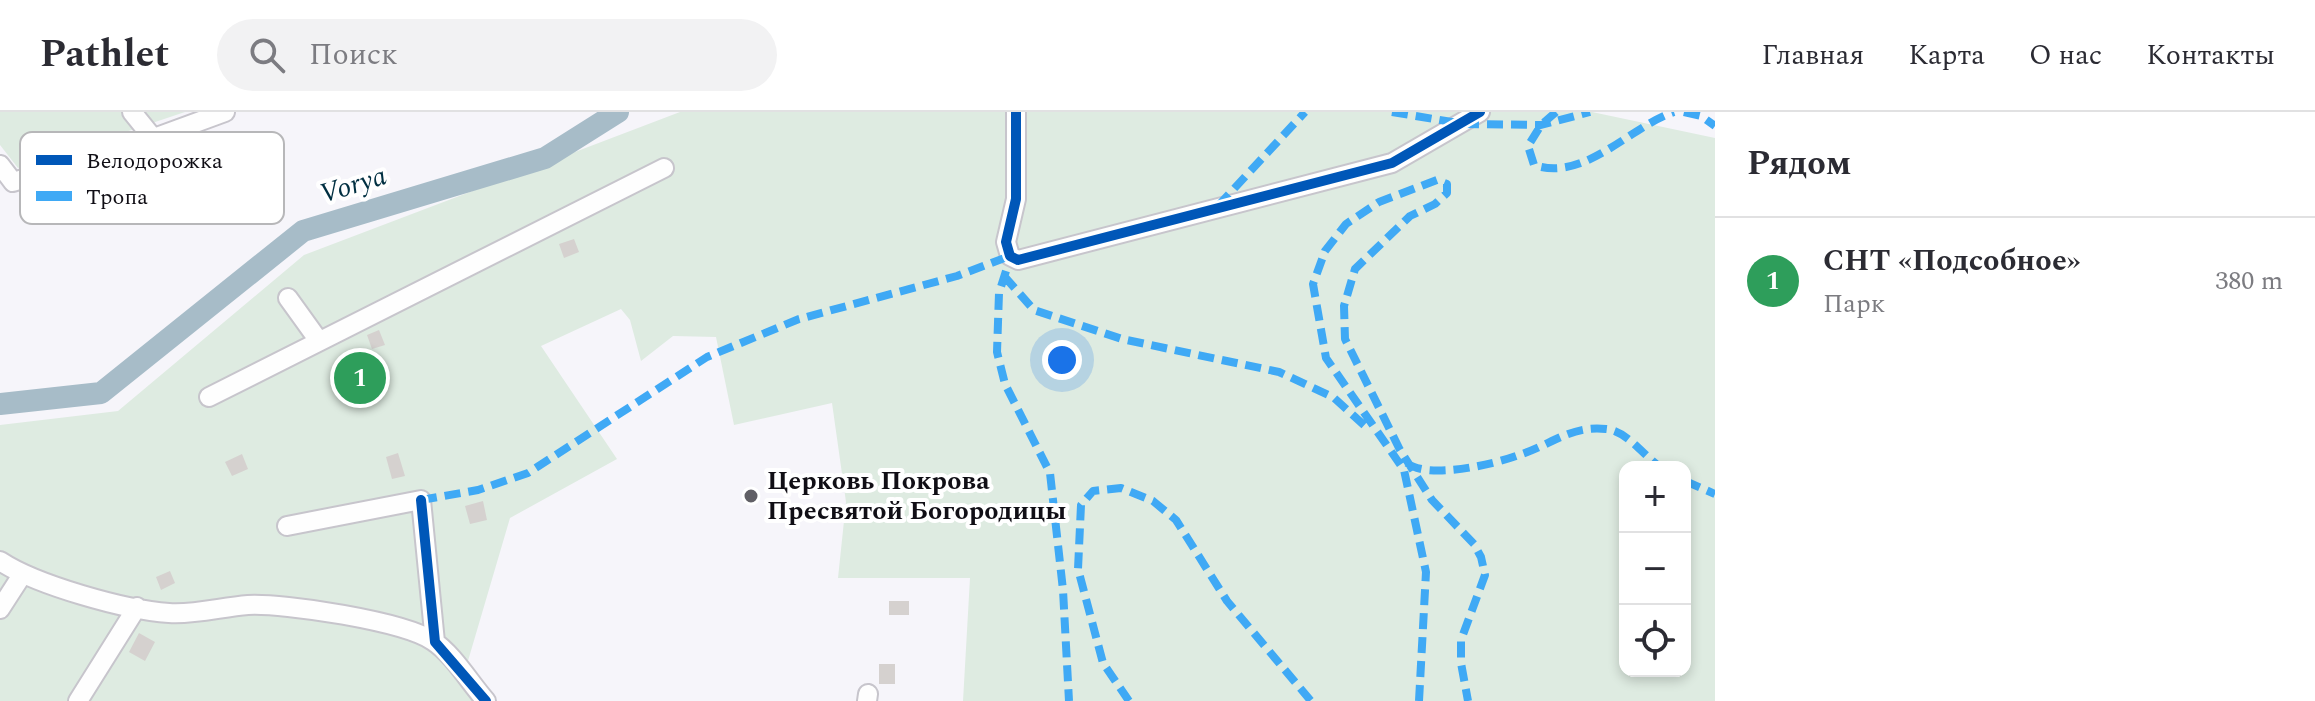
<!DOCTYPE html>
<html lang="ru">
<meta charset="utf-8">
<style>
:root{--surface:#fff;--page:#f2f2f3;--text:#2b2b33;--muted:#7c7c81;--line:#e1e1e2;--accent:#0b8043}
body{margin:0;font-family:Spectral,serif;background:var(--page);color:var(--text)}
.controls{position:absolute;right:24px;bottom:24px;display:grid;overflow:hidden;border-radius:16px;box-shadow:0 4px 12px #0003}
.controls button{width:72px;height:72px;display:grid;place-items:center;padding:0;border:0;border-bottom:2px solid var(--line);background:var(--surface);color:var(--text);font:40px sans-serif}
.you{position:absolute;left:1062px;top:248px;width:28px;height:28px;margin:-20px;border:6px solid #fff;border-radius:50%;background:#1a73e8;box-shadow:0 0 0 12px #1a73e833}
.badge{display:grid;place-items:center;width:52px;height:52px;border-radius:50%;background:var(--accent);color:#fff;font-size:26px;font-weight:700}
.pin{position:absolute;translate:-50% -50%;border:4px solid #fff;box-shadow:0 2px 8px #0006}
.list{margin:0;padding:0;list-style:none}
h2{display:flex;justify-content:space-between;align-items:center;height:104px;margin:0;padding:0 32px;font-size:34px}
h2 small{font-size:26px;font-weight:400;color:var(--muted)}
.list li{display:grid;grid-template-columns:52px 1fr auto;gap:24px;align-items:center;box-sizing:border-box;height:128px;padding:0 32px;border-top:2px solid var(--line)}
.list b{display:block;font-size:30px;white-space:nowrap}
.list p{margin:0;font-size:26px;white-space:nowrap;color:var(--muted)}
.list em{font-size:26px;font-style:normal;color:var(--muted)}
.icon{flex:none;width:44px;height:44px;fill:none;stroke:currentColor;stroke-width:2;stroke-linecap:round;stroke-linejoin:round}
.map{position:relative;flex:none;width:1715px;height:589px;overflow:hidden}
header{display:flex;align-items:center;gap:48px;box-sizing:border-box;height:112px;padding:0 40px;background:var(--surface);border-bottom:2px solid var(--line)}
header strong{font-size:38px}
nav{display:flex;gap:44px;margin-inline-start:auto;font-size:28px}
.search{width:560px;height:72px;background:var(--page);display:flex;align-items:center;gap:20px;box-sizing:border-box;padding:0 28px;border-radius:44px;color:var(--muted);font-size:30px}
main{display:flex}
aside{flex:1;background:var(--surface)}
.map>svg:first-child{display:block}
.green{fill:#deebe1;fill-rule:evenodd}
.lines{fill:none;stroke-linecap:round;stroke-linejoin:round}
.river{stroke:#a7bcc8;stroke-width:22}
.building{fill:#d5d1cf}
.minor-casing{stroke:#c7c5cc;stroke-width:22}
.minor{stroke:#fefefe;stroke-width:18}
.quiet{stroke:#3fa9f5;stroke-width:8;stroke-dasharray:16 8;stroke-linecap:butt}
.cycleway-casing{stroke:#fff;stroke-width:15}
.cycleway{stroke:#0057b8;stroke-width:10}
.poi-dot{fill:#605f65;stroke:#fff;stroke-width:3}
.labels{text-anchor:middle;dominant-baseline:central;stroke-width:8;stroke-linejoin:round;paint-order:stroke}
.poi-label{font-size:26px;font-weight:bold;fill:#100e15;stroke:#fff;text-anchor:start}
.water-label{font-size:28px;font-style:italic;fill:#002f41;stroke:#fff}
.key{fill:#fff;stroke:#b7b7b9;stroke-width:2}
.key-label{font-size:22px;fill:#100e15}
</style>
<header>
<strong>Pathlet</strong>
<div class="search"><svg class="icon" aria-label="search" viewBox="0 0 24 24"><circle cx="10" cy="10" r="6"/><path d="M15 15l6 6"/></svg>Поиск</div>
<nav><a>Главная</a><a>Карта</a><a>О нас</a><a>Контакты</a></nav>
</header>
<main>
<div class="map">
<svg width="1715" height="589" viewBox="0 0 1715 589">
<rect width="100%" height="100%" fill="#f6f5fa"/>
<path class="green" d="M0 0H185L18 56 0 33Z
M680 0H1592L1715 26V589H963L970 466H838L846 390 832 291 734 313 716 225 673 224 641 249 630 208 621 197 541 234 617 347 510 406 465 559 487 589H0V313L118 299 304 143ZM1625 355H1685V559H1625Z"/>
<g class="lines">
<path class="river" d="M0 292 101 281 303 119 545 46 618 0"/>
</g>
<path class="building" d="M574 127 579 140 564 146 559 132Z
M379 218 385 233 372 237 367 223Z
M398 341 405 364 392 367 386 345Z
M242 342 248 357 232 364 225 350Z
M483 389 487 408 470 412 465 394Z
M170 459 175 471 161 478 156 465Z
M889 489H909V503H889Z
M139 521 155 530 145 549 129 540Z
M879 552H895V572H879Z"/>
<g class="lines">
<g class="minor-casing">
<path id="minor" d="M132 0 153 26
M1016 0V87L1006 130 1010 144 1018 148 1392 51 1480 0
M0 53 13 70 135 33 225 0
M288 186 319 229
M209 285 664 56
M287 414 421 388 435 530
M0 449C36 473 125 498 169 501 194 503 222 495 248 493 285 491 403 509 433 529 453 542 470 571 486 589
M0 497 22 463
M78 589 137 495
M867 589 868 582"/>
</g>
<use href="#minor" class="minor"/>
<path class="quiet" d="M1392 0 1464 12 1541 13 1590 0
M1556 0 1541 13 1528 34 1534 53C1585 70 1629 15 1674 0
M1684 0 1701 4 1715 14
M1218 94 1305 0
M1006 159 999 181 997 240 1005 272 1050 361 1063 478 1069 589
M1004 164 1034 198 1122 227 1279 260 1333 285 1365 314
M1407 351C1428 368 1495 352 1519 343 1551 333 1571 313 1606 317 1627 319 1643 343 1660 355
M1685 369 1715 382
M421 388 478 378 528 361 707 245 799 207 957 164 1010 144
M1129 589 1103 551 1078 457 1081 393 1093 379 1121 376 1153 389 1176 408 1227 489 1311 589
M1419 589 1426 460 1404 358 1326 246 1313 172 1325 139 1346 112 1379 90 1437 68 1447 72V81L1435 92 1410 104 1355 157 1344 194 1345 227 1400 338 1432 388 1474 432 1481 445 1485 463 1461 528V551L1468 589"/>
<g class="cycleway-casing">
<path id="cycleway" d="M1016 0V87L1006 130 1010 144 1018 148 1392 51 1480 0
M421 388 435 530 486 589"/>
</g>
<use href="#cycleway" class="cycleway"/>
</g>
<circle class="poi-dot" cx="751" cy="384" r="8"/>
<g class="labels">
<g class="poi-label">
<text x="767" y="369">Церковь Покрова<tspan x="767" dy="30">Пресвятой Богородицы</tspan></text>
</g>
<g class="water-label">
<text transform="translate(353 73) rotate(-17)">Vorya</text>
</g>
</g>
<rect x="20" y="20" width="264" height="92" rx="12" class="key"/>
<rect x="36" y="43" width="36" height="10" fill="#0057b8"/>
<rect x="36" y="79" width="36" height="10" fill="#3fa9f5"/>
<g class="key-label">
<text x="86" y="56">Велодорожка</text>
<text x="86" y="92">Тропа</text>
</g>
</svg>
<div class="controls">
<button>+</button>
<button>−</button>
<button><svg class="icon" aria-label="locate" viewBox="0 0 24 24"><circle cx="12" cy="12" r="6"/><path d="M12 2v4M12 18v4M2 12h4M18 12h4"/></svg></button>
</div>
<div class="you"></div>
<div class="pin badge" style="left:360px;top:266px;background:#2e9e5b">1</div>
</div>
<aside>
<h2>Рядом<small></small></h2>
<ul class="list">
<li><span class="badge" style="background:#2e9e5b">1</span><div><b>СНТ «Подсобное»</b><p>Парк</p></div><em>380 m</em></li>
</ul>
</aside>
</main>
